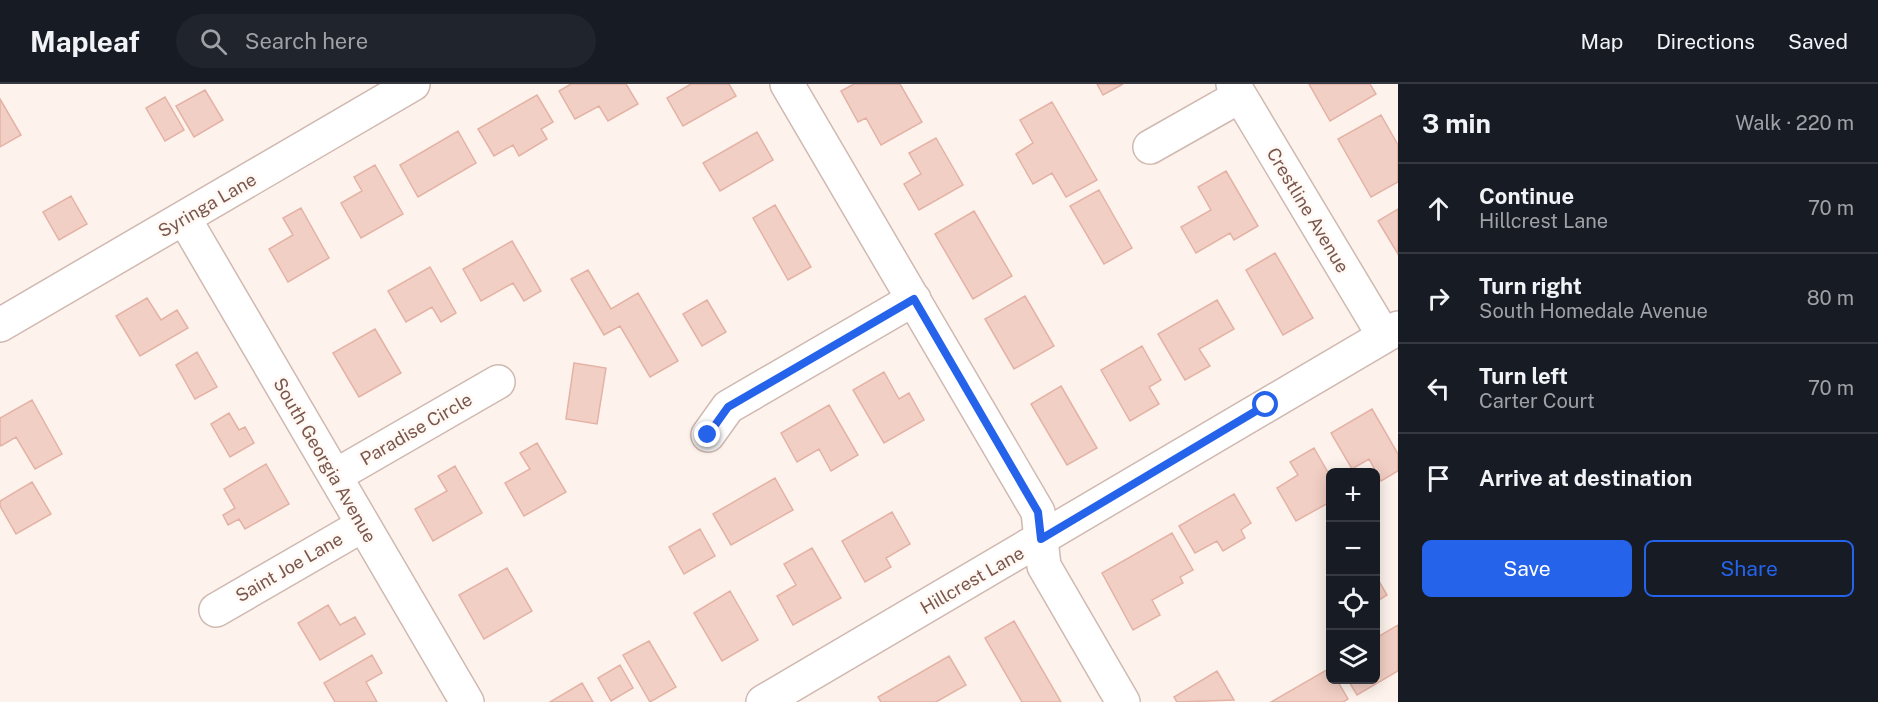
<!DOCTYPE html>
<meta charset="utf-8">
<style>
:root{--surface:#171b24;--page:#20242c;--text:#f1f3f6;--muted:#9ea1a6;--line:#363941;--accent:#2563eb}
body{margin:0;font-family:"Public Sans",sans-serif;background:var(--page);color:var(--text)}
.controls{position:absolute;right:18px;bottom:18px;display:grid;overflow:hidden;border-radius:9px;box-shadow:0 3px 15px #0003}
.controls button{width:54px;height:54px;display:grid;place-items:center;padding:0;border:0;border-bottom:2px solid var(--line);background:var(--surface);color:var(--text);font:30px sans-serif}
.stop{position:absolute;width:18px;height:18px;margin:-14px;border:4px solid #2563eb;border-radius:50%;background:#fff}
.stop.end{background:#2563eb;border-color:#fff;box-shadow:0 2px 6px #0008}
.list{margin:0;padding:0;list-style:none}
h2{display:flex;justify-content:space-between;align-items:center;height:78px;margin:0;padding:0 24px;font-size:26px}
h2 small{font-size:20px;font-weight:400;color:var(--muted)}
.list li{display:grid;grid-template-columns:39px 1fr auto;gap:18px;align-items:center;box-sizing:border-box;height:90px;padding:0 24px;border-top:2px solid var(--line)}
.list b{display:block;font-size:22px;white-space:nowrap}
.list p{margin:0;font-size:20px;white-space:nowrap;color:var(--muted)}
.list em{font-size:20px;font-style:normal;color:var(--muted)}
.actions{display:flex;gap:12px;padding:18px 24px}
.actions a{flex:1;padding:14px 0;border:2px solid var(--accent);border-radius:9px;text-align:center;font-size:21px;color:var(--accent)}
.actions .main{background:var(--accent);color:#fff}
.icon{flex:none;width:33px;height:33px;fill:none;stroke:currentColor;stroke-width:2;stroke-linecap:round;stroke-linejoin:round}
.map{position:relative;flex:none;width:1398px;height:618px;overflow:hidden}
header{display:flex;align-items:center;gap:36px;box-sizing:border-box;height:84px;padding:0 30px;background:var(--surface);border-bottom:2px solid var(--line)}
header strong{font-size:28px}
nav{display:flex;gap:33px;margin-inline-start:auto;font-size:21px}
.search{width:420px;height:54px;background:var(--page);display:flex;align-items:center;gap:15px;box-sizing:border-box;padding:0 21px;border-radius:33px;color:var(--muted);font-size:22px}
main{display:flex}
aside{flex:1;background:var(--surface)}
.map>svg:first-child{display:block}
.building{fill:#f2cfc4;stroke:#e4b2a5;stroke-width:1.5}
.lines{fill:none;stroke-linecap:round;stroke-linejoin:round}
.minor-casing{stroke:#d0b9b1;stroke-width:36}
.minor{stroke:#fff;stroke-width:33}
.route{stroke:#2563eb;stroke-width:8}
.labels{text-anchor:middle;dominant-baseline:central;stroke-width:5;stroke-linejoin:round;paint-order:stroke}
.street-label{font-size:18px;fill:#79564e;stroke:#fff8f3}
</style>
<header>
<strong>Mapleaf</strong>
<div class="search"><svg class="icon" aria-label="search" viewBox="0 0 24 24"><circle cx="10" cy="10" r="6"/><path d="M15 15l6 6"/></svg>Search here</div>
<nav><a>Map</a><a>Directions</a><a>Saved</a></nav>
</header>
<main>
<div class="map">
<svg width="1398" height="618" viewBox="0 0 1398 618">
<rect width="100%" height="100%" fill="#fdf3ec"/>
<path class="building" d="M571 0H626L638 20 608 37 599 22 575 35 559 7Z
M691 0H729L736 12 683 42 667 14Z
M854 0H900L922 38 881 61 866 34 858 38 841 7Z
M1097 0H1123L1103 11Z
M1309 0H1370L1376 10 1330 37Z
M205 6 223 36 194 53 176 22Z
M537 11 553 38 541 45 547 55 519 72 513 61 494 72 478 45Z
M165 13 184 46 165 57 146 24Z
M0 15 21 51 0 63Z
M1052 18 1097 96 1066 113 1052 89 1033 100 1016 70 1033 59 1020 36Z
M1381 31 1398 61V98L1371 113 1338 55Z
M458 47 476 79 418 113 400 81Z
M757 48 773 76 720 107 703 79Z
M936 54 963 101 919 126 904 100 921 90 909 69Z
M375 81 403 130 361 154 341 119 362 107 354 93Z
M1226 87 1258 142 1234 156 1230 149 1196 169 1181 143 1211 126 1198 103Z
M1099 106 1132 164 1104 180 1070 122Z
M71 112 87 140 59 156 43 128Z
M775 121 811 183 788 196 753 134Z
M301 124 329 174 288 198 269 165 293 151 283 134Z
M1398 125V170L1378 137Z
M974 127 1012 192 973 215 935 150Z
M512 157 541 207 524 217 513 199 481 217 463 185Z
M1275 169 1313 234 1283 251 1246 186Z
M430 183 456 229 441 238 432 223 406 238 388 207Z
M588 186 611 225 638 209 678 277 650 293 620 242 604 251 571 195Z
M1025 212 1054 262 1014 285 985 235Z
M147 214 161 236 177 226 188 244 140 272 116 232Z
M707 216 726 248 702 262 683 230Z
M1217 216 1234 245 1199 265 1210 282 1185 296 1158 250Z
M375 245 401 289 359 313 333 269Z
M1142 262 1161 296 1149 303 1159 320 1130 337 1101 286Z
M197 268 217 303 195 315 176 281Z
M574 279 606 284 597 340 566 335Z
M884 288 899 315 909 309 924 336 884 359 853 306Z
M1061 302 1097 364 1067 381 1031 320Z
M32 316 62 370 35 385 16 353 1 362 0 359V334Z
M829 321 858 371 831 387 819 365 797 378 781 349Z
M1372 325 1398 370V387L1381 397 1369 375 1352 385 1331 349Z
M229 329 239 346 245 343 254 359 230 373 211 340Z
M537 359 566 408 524 432 505 399 530 385 520 369Z
M1314 364 1330 392V418L1296 437 1277 404 1298 391 1290 378Z
M266 380 289 420 245 445 239 435 228 441 223 431 235 424 224 405Z
M455 382 482 429 433 457 415 425 447 407 438 392Z
M775 394 793 426 731 461 713 430Z
M32 398 51 430 16 450 0 422V417Z
M1234 410 1251 439 1241 446 1245 454 1223 467 1217 457 1195 469 1179 442Z
M892 428 910 460 886 474 891 483 865 498 842 457Z
M700 445 715 472 684 490 669 463Z
M1172 449 1193 486 1180 493 1183 499 1152 516 1160 531 1133 546 1102 489Z
M812 464 841 514 793 541 777 512 796 501 784 480Z
M507 484 532 527 484 555 459 511Z
M1376 492 1387 511 1376 518Z
M730 507 758 556 722 577 694 529Z
M328 521 340 541 355 533 365 550 320 576 298 539Z
M1014 537 1061 618H1022L985 554Z
M1398 541V587L1357 611 1348 596H1376V554Z
M649 557 676 603 650 618 623 571Z
M372 571 382 589 366 598 377 618H335L324 599Z
M949 572 966 601 936 618H881L878 613Z
M620 581 633 604 611 617 598 594Z
M1330 584V596H1337L1348 615 1343 618H1271Z
M1217 587 1234 616 1177 618 1174 613Z
M582 599 593 618H550Z"/>
<g class="lines">
<g class="minor-casing">
<path id="minor" d="M787 0 1038 428 1044 482 1123 618
M1233 0 1384 252
M1150 63 1240 12
M184 134 467 618
M0 241 413 0
M708 351 728 323 914 215
M335 392 498 298
M216 526 363 441
M763 618 1398 244"/>
</g>
<use href="#minor" class="minor"/>
</g>
<g class="lines">
<path class="route" d="M708 351 728 323 914 215 1038 428 1041 455 1266 321"/>
</g>
<g class="labels">
<g class="street-label">
<text transform="translate(207 121) rotate(-30)">Syringa Lane</text>
<text transform="translate(1308 126) rotate(59)">Crestline Avenue</text>
<text transform="translate(416 345) rotate(-30)">Paradise Circle</text>
<text transform="translate(325 376) rotate(60)">South Georgia Avenue</text>
<text transform="translate(289 483) rotate(-30)">Saint Joe Lane</text>
<text transform="translate(972 496) rotate(-30)">Hillcrest Lane</text>
</g>
</g>
</svg>
<div class="controls">
<button>+</button>
<button>−</button>
<button><svg class="icon" aria-label="locate" viewBox="0 0 24 24"><circle cx="12" cy="12" r="6"/><path d="M12 2v4M12 18v4M2 12h4M18 12h4"/></svg></button>
<button><svg class="icon" aria-label="layers" viewBox="0 0 24 24"><path d="M12 4l9 5-9 5-9-5zM3 14l9 5 9-5"/></svg></button>
</div>
<div class="stop" style="left:1266px;top:321px"></div>
<div class="stop end" style="left:708px;top:351px"></div>
</div>
<aside>
<h2>3 min<small>Walk · 220 m</small></h2>
<ul class="list">
<li><svg class="icon" aria-label="ahead" viewBox="0 0 24 24"><path d="M12 20V5M6 11l6-6 6 6"/></svg><div><b>Continue</b><p>Hillcrest Lane</p></div><em>70 m</em></li>
<li><svg class="icon" aria-label="right" viewBox="0 0 24 24"><path d="M7 20v-9h11M14 6l5 5-5 5"/></svg><div><b>Turn right</b><p>South Homedale Avenue</p></div><em>80 m</em></li>
<li><svg class="icon" aria-label="left" viewBox="0 0 24 24"><path d="M17 20v-9H6M10 6l-5 5 5 5"/></svg><div><b>Turn left</b><p>Carter Court</p></div><em>70 m</em></li>
<li><svg class="icon" aria-label="arrive" viewBox="0 0 24 24"><path d="M6 21V4h12l-3 4 3 4H6"/></svg><div><b>Arrive at destination</b></div></li>
</ul>
<div class="actions"><a class="main">Save</a><a>Share</a></div>
</aside>
</main>
